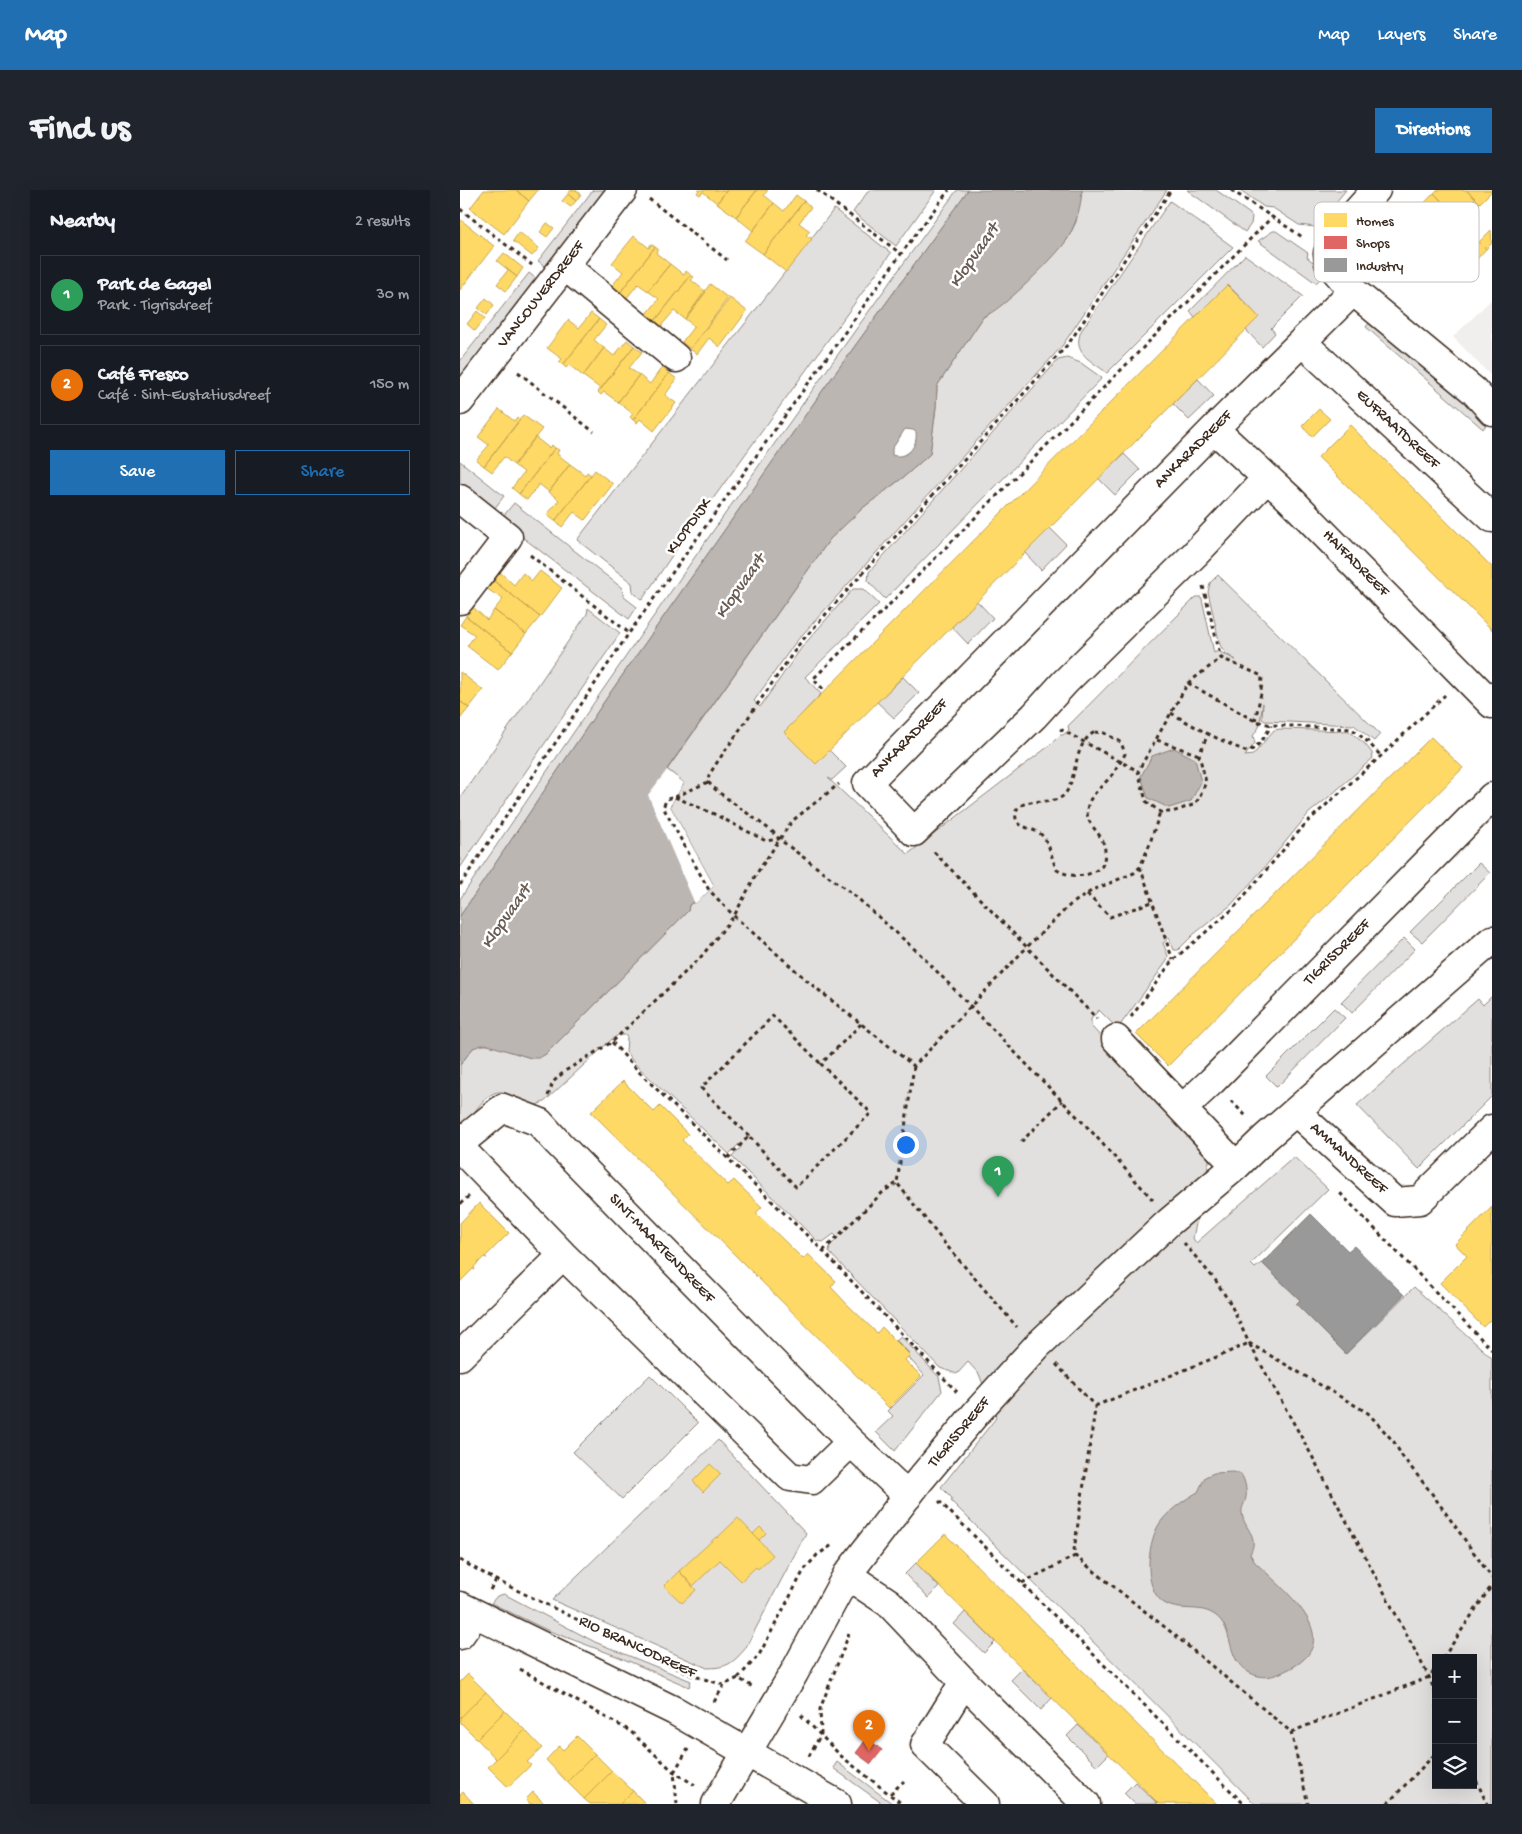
<!DOCTYPE html>
<meta charset="utf-8">
<style>
:root{--surface:#171b24;--page:#20242c;--text:#f1f3f6;--muted:#9ea1a6;--line:#363941;--accent:#1f6fb2}
body{margin:0;font-family:"Gochi Hand",sans-serif;background:var(--page);color:var(--text)}
.controls{position:absolute;right:15px;bottom:15px;display:grid;overflow:hidden;border-radius:0px;box-shadow:0 5px 20px #0002}
.controls button{width:45px;height:45px;display:grid;place-items:center;padding:0;border:0;border-bottom:1px solid var(--line);background:var(--surface);color:var(--text);font:25px sans-serif}
.you{position:absolute;left:445px;top:954px;width:18px;height:18px;margin:-12px;border:4px solid #fff;border-radius:50%;background:#1a73e8;box-shadow:0 0 0 8px #1a73e833}
.badge{display:grid;place-items:center;width:32px;height:32px;border-radius:50%;background:var(--accent);color:#fff;font-size:16px;font-weight:700}
.pin{position:absolute;translate:-50% -41px;filter:drop-shadow(0 1px 2px #0008)}
.pin::after{content:'';position:absolute;top:26px;width:18px;height:15px;background:inherit;clip-path:polygon(0 0,100% 0,50% 100%)}
.list{margin:0;padding:0;list-style:none}
h2{display:flex;justify-content:space-between;align-items:center;height:65px;margin:0;padding:0 20px;font-size:21px}
h2 small{font-size:16px;font-weight:400;color:var(--muted)}
.list li{display:grid;grid-template-columns:32px 1fr auto;gap:15px;align-items:center;box-sizing:border-box;height:80px;margin:0 10px 10px;padding:0 10px;border:1px solid var(--line);border-radius:0px}
.list b{display:block;font-size:19px;white-space:nowrap}
.list p{margin:0;font-size:16px;white-space:nowrap;color:var(--muted)}
.list em{font-size:16px;font-style:normal;color:var(--muted)}
.actions{display:flex;gap:10px;padding:15px 20px}
.actions a{flex:1;padding:11px 0;border:1px solid var(--accent);border-radius:0px;text-align:center;font-size:18px;color:var(--accent)}
.actions .main{background:var(--accent);color:#fff}
.icon{flex:none;width:28px;height:28px;fill:none;stroke:currentColor;stroke-width:2;stroke-linecap:round;stroke-linejoin:round}
.map{position:relative;flex:none;width:1032px;height:1614px;overflow:hidden;border-radius:0px}
header{display:flex;align-items:center;gap:30px;box-sizing:border-box;height:70px;padding:0 25px;background:var(--accent);color:#fff}
header strong{font-size:24px}
nav{display:flex;gap:28px;margin-inline-start:auto;font-size:18px}
.intro{display:flex;align-items:center;justify-content:space-between;box-sizing:border-box;height:120px;padding:0 30px}
h1{margin:0;font-size:35px}
.button{padding:12px 22px;border-radius:0px;background:var(--accent);color:#fff;font-size:18px;font-weight:700}
main{display:flex;gap:30px;padding:0 30px}
aside{flex:1;background:var(--surface);border-radius:0px;box-shadow:0 5px 20px #0002}
.map>svg:first-child{display:block}
.built{fill:#f1efee}
.green{fill:#e2e0de;stroke:#8e857e;fill-rule:evenodd}
.water{fill:#bcb6b3;stroke:#887e77;fill-rule:evenodd}
.pier{fill:#fff}
.homes{fill:#ffd966;stroke:#c4a450}
.shops{fill:#e06666;stroke:#ae5450}
.industry{fill:#999;stroke:#7d7874}
.lines{fill:none;stroke-linecap:round;stroke-linejoin:round}
.minor-casing{stroke:#3b2a1e;stroke-width:31}
.path{stroke:#3b2a1e;stroke-width:3;stroke-dasharray:4 4;stroke-linecap:butt}
.minor{stroke:#fff;stroke-width:28}
.labels{text-anchor:middle;dominant-baseline:central;stroke-width:5;stroke-linejoin:round;paint-order:stroke}
.street-label{font-size:16px;fill:#3b2a1e;stroke:#fff}
.water-label{font-size:18px;font-style:italic;fill:#685b52;stroke:#fff}
.key{fill:#fff;stroke:#c4bfbc;stroke-width:1}
.key-label{font-size:14px;fill:#3b2a1e}
</style>
<header>
<strong>Map</strong>
<nav><a>Map</a><a>Layers</a><a>Share</a></nav>
</header>
<div class="intro"><h1>Find us</h1><a class="button">Directions</a></div>
<main>
<aside>
<h2>Nearby<small>2 results</small></h2>
<ul class="list">
<li><span class="badge" style="background:#2e9e5b">1</span><div><b>Park de Gagel</b><p>Park · Tigrisdreef</p></div><em>30 m</em></li>
<li><span class="badge" style="background:#e8710a">2</span><div><b>Café Fresco</b><p>Café · Sint-Eustatiusdreef</p></div><em>150 m</em></li>
</ul>
<div class="actions"><a class="main">Save</a><a>Share</a></div>
</aside>
<div class="map">
<svg width="1032" height="1614" viewBox="0 0 1032 1614">
<rect width="100%" height="100%" fill="#fff"/>
<filter id="ink" filterUnits="userSpaceOnUse"><feTurbulence type="fractalNoise" baseFrequency=".02" numOctaves="2"/><feDisplacementMap in="SourceGraphic" scale="10" xChannelSelector="R" yChannelSelector="G"/><feConvolveMatrix kernelMatrix="1 2 1 2 8 2 1 2 1" color-interpolation-filters="sRGB"/></filter>
<g filter="url(#ink)">
<path class="built" d="M1032 109V187L993 147Z"/>
<path class="green" d="M133 0H150L89 79 78 71Z
M409 0H476L436 56 393 22Z
M497 0H508L363 200 150 503 0 726V709C162 470 326 233 497 0Z
M622 0H707L602 156 335 453 294 511 300 517 342 457 393 399H403L419 414 345 487 361 504 325 542 356 574 369 560 386 577 372 590 368 588 448 664 589 556 600 545H603L609 540 608 536 736 407H741L742 409 754 463 758 461 776 470 766 464 760 455 748 402 750 393 758 385 920 544 914 551 894 535 805 531 802 529 803 513 799 537 793 546 795 553 785 566 793 565 814 540 820 539 889 541 905 554 912 563 913 568 870 606 849 623 804 678 771 715 734 744 718 760H714L709 748 703 753 708 766 707 771 661 834 656 837 639 820 631 829V836L750 966 733 1048 736 1053 834 967 868 999 791 1074 795 1078 802 1073 840 1110 836 1114 886 1164 954 1097 1032 1168V1614H795C694 1511 592 1412 491 1311L492 1308 481 1297 536 1228 519 1184 508 1172 497 1184 480 1178 369 1062 370 1056 378 1048 374 1044 363 1052 357 1051 272 967 282 956 279 954 269 964 174 873 166 862 167 847 165 845H158L151 850 84 912 74 916 67 923C61 917 55 908 48 904 27 892 9 932 0 946V875L13 858 19 855H31L71 868 86 864 228 721 229 715 254 696 210 616 223 593 207 580 370 349 404 317 445 286 470 264 476 217 477 196 524 126H527L607 50 616 32ZM976 1468H1013V1595H976Z
M727 0H756L790 24 792 27 791 34 785 42Z
M780 0H886L855 37 839 35 813 18 804 17Z
M710 11 773 57 647 183C631 170 612 164 621 141Z
M374 19 431 63 213 364 182 410 173 402 172 393 117 350Z
M813 41H816L848 63 847 67 866 83 856 93 798 51Z
M785 65 843 106 811 138 815 143 802 157 786 140 799 127 768 95 735 127 730 121Z
M69 83 79 91 0 193V171Z
M909 133H916L1028 232 1023 239 906 137Z
M607 168 621 173 642 188 425 409 408 391 409 382 598 170Z
M738 189 754 206 729 230 713 214Z
M664 264 680 280 655 305 638 288Z
M0 271 44 306 31 323 0 299Z
M54 313 162 398 164 407 177 417 169 429 40 330Z
M590 338 606 354 581 380 565 363Z
M517 411 533 428 508 454 492 437Z
M128 418 160 443 0 678V608L127 424Z
M443 487 459 503 434 528 417 512Z
M1019 673 1030 683 962 752 950 742Z
M944 748 955 759 892 823 881 812Z
M1032 806V906L959 979 897 915 1018 809 1023 815Z
M874 818 885 828 817 897 806 886Z
M441 1146 479 1187 482 1201 435 1261 416 1242 433 1226 428 1221 464 1185 448 1167 450 1164 436 1150Z
M190 1185 238 1233 162 1309 113 1262Z
M258 1250 346 1343 285 1459C273 1473 267 1478 247 1478L92 1410Z
M456 1373 479 1397 468 1408 445 1384Z
M44 1404 135 1452 231 1491 229 1497 159 1467 87 1440 31 1413 37 1406Z
M505 1422 535 1452 524 1463 494 1434Z
M562 1479 592 1508 581 1520 551 1490Z
M618 1535 649 1564 637 1576 607 1546Z
M377 1572 433 1614H423L373 1578Z
M675 1592 698 1614H675L664 1603Z"/>
<path class="water" d="M508 0H622C621 17 616 33 608 48 601 62 538 124 524 126L477 196 476 217 470 264 445 286 404 317 370 349 207 579 224 593 210 616 254 696 235 714 234 712 229 715 228 721 86 864 79 868H71L25 854 13 858 0 875V726L150 503 363 200ZM445 239 453 240 456 242C458 256 447 270 432 265V259Z
M714 558 735 569 741 592 731 611 709 618 688 608 681 586 692 566Z
M773 1282 781 1284C785 1290 787 1300 786 1307 785 1313 781 1318 782 1323 784 1340 800 1345 790 1364L794 1371C821 1398 892 1450 827 1480 813 1487 803 1490 788 1482 765 1468 775 1439 755 1425 740 1414 720 1423 704 1413 683 1399 687 1356 698 1336 705 1323 725 1309 738 1302L745 1287 754 1283Z"/>
<path class="pier" d="M207 580 224 593 210 616 254 696 235 714 188 605Z"/>
<path class="homes" d="M24 0H56L69 11 44 44 10 18Z
M56 0H78L69 11Z
M111 0H116L121 4 116 11 108 4Z
M239 0H267L257 13 243 2 240 5 237 3Z
M267 0H297L276 27 257 13Z
M297 0H308L304 5 314 13 293 41 276 27Z
M977 0H1006L1020 13 999 35 985 21 988 18 974 3Z
M1006 0H1032V1L1020 13Z
M974 3 988 18 985 21 999 35 986 48 972 34 968 37 954 24Z
M108 4 116 11 111 17 102 11Z
M336 5 344 11 303 64 285 51 314 13 324 21Z
M344 11 351 17 339 33 350 41 346 45 352 49 326 82 303 64Z
M1 30 34 56 0 100V31Z
M87 33 94 38 87 47 80 42Z
M1031 40 1032 53 1026 59 1019 52Z
M59 42 79 58 72 66 53 51Z
M174 46 189 58 191 54 195 57 159 104 151 97 163 82 152 73Z
M1019 52 1026 59 1015 71 1008 64Z
M195 57 198 59 196 63 210 74 188 101 178 94 166 109 159 104Z
M44 63 63 78 57 87 37 71Z
M210 74 224 85 226 81 231 85 195 131 186 125 199 109 188 101Z
M48 80 57 87 46 101 37 94Z
M231 85 234 87 231 90 246 102 225 129 214 121 201 136 195 131Z
M250 94 268 108 230 159 222 152 234 136 225 129Z
M767 95 799 127 356 574 324 542Z
M26 108 34 115 27 125 18 118Z
M270 108 287 121 260 157 249 148 237 164 230 159Z
M17 121 25 128 15 141 7 134Z
M131 123 139 129 103 175 99 172 102 169 87 158 108 130 119 138Z
M139 129 146 135 134 150 144 158 123 186 109 175 106 178 103 175Z
M167 150 174 156 141 199 123 186 144 158 154 166Z
M174 156 182 162 169 178 179 185 158 212 144 202 141 205 138 202Z
M202 177 209 183 173 230 170 227 173 224 158 212 179 185 190 194Z
M209 183 217 189 205 205 216 213 194 241 180 229 177 233 173 230Z
M39 219 54 231 57 227 60 230 24 276 16 270 29 255 18 247Z
M859 219 870 229 852 247 842 236Z
M63 225 82 239 54 275 44 267 32 282 24 276Z
M890 235 1032 377V440L858 267Z
M75 247 89 258 92 255 95 258 59 304 52 298 64 282 54 275Z
M95 258 99 260 97 264 110 274 89 302 79 294 67 310 59 304Z
M110 274 125 285 127 282 131 285 95 331 87 325 99 310 89 302Z
M135 280 153 294 125 330 114 322 102 337 95 331Z
M80 381 102 398 80 427 34 391 40 382 54 395 63 383 72 391Z
M34 391 80 427 66 444 34 420 43 409 27 399Z
M13 417 27 430 34 420 66 444 52 462 6 426Z
M6 426 52 462 38 480 7 456 15 445 0 435Z
M0 482 23 500 9 518 0 511Z
M0 511 9 518 0 529Z
M971 547 1003 578 708 876 676 844Z
M163 891 194 922 200 916 228 944 222 950 268 995 274 990 278 994 302 1017 296 1023 343 1069 348 1064 376 1091 371 1097 386 1113 417 1143 422 1137 450 1165 445 1170 461 1186 429 1218 131 922Z
M19 1013 49 1043 25 1067 27 1068 24 1067 14 1077 15 1080 13 1079 0 1092V1033Z
M1032 1017V1128L1023 1137 980 1093 1007 1066 995 1054Z
M250 1274 261 1284 243 1302 233 1291Z
M278 1328 313 1365 298 1379 296 1377 281 1391 260 1370 233 1396 219 1381 256 1347 257 1348Z
M300 1337 306 1343 299 1350 293 1344Z
M485 1344 757 1614H699L456 1373Z
M219 1381 236 1400 222 1413 204 1396Z
M8 1484 26 1502 0 1528V1492Z
M26 1502 45 1521 17 1549 0 1532V1528Z
M45 1521 65 1540 36 1569 17 1549Z
M65 1540 82 1558 67 1572 71 1575 48 1597 28 1577Z
M117 1546 135 1564 107 1592 86 1570 99 1556 103 1560Z
M135 1564 152 1581 124 1609 107 1592Z
M152 1581 173 1601 160 1614H130L124 1609Z
M173 1601 186 1614H160Z
M3 1602 14 1614H0V1605Z
M73 1602 85 1614H70L66 1609Z"/>
<path class="shops" d="M407 1548 422 1560 411 1574 396 1563Z"/>
<path class="industry" d="M851 1024 888 1061 894 1056 944 1105 886 1164 836 1114 840 1110 802 1073Z"/>
<g class="lines">
<g class="minor-casing">
<path id="minor" d="M916 0 889 30 868 63 869 73 893 101 1014 201 1032 221
M105 76 216 168
M842 152 1032 328
M0 211 163 0
M754 239 829 308 1032 514
M807 288 735 364 605 492 574 526 454 642 407 593 754 239 893 101
M0 309 48 347 0 410
M656 849 776 976
M722 919 752 891 1032 607
M836 922 935 1012 960 1010 1032 939
M0 953 43 918 79 932 98 953 391 1252 448 1306
M0 958 103 1065 330 1287 352 1290 391 1252
M0 1166 103 1065
M387 1385 429 1413 504 1492 465 1555 525 1614
M0 1416 215 1521 377 1614
M0 1445 15 1424
M504 1492 626 1614
M256 1614 334 1483 387 1385 459 1291 517 1222 578 1155 708 1033 776 976 805 948 1032 750"/>
</g>
<path class="path" d="M357 0 441 64
M771 0 844 48
M189 9 267 70
M0 19 72 75
M58 182 134 242
M70 365 169 443
M743 396 761 468
M728 493 795 531 811 535 892 539 908 552 921 566
M363 499 353 489 427 417 812 27
M711 523 748 544
M795 531 801 503 802 486 761 468 728 493 678 581 686 611 700 622H712L733 615 738 610 746 592 739 565 748 544 787 562C798 558 806 546 811 535
M600 539 678 581
M635 542 644 543 661 552 665 564C661 571 657 578 653 584 645 594 631 604 628 615 621 640 655 643 642 676 629 688 612 688 597 680 591 669 590 650 579 643 568 636 553 638 556 621 565 604 594 618 605 604 618 587 613 553 635 542Z
M697 550 739 565
M248 592 215 607 207 609 203 617 249 700 274 726 351 794 454 876 567 757 610 715 633 700 674 683 680 677 689 656 700 622
M215 607 254 624 306 651 318 649
M474 662 637 829
M680 677 713 770
M0 695 169 443 441 64 489 0
M627 704 650 727 692 712
M671 827 713 770 773 719 847 632 921 566 985 505
M152 852 177 880 363 1061 497 1202
M454 876 437 993 486 1055 557 1137
M88 906 93 892 105 881 152 852 240 768 274 726 297 683 332 631 379 594
M771 911 788 928
M289 946 241 898 313 826 361 874
M561 952 602 911
M268 968 289 946 336 997 411 923 361 874 401 834
M880 1003 1032 1160
M693 1010 632 942 461 765 395 706 319 649 313 642 257 601 248 592 249 585 258 571 340 453 609 153 711 0
M0 1014 9 1006
M724 1053 756 1091 770 1113 789 1153 908 1223 934 1252 942 1266 970 1301 1032 1388
M363 1061 424 1001 437 993
M596 1174 635 1216V1220L614 1360 615 1366 711 1442 831 1542 969 1487 976 1479
M635 1216 764 1164 789 1153 852 1266 969 1487 976 1504
M479 1311 784 1614
M0 1370 36 1390 231 1485 264 1495 278 1488 293 1497
M562 1393 615 1366
M30 1400 36 1390
M983 1468 1032 1395
M60 1479 170 1541 214 1582 235 1595
M278 1488 299 1465 344 1380 357 1365 374 1354
M254 1512 264 1495
M341 1525 381 1566 442 1614
M831 1542 848 1614
M349 1566 361 1544 360 1519 389 1444
M1013 1583 1027 1614
M430 1604 444 1591
M217 1614 214 1582 228 1559
M927 1614 976 1563"/>
<use href="#minor" class="minor"/>
</g>
</g>
<g class="labels">
<g class="street-label">
<text transform="translate(82 105) rotate(-52)">VANCOUVERDREEF</text>
<text transform="translate(937 240) rotate(43)">EUFRAATDREEF</text>
<text transform="translate(734 260) rotate(-45)">ANKARADREEF</text>
<text transform="translate(230 337) rotate(-54)">KLOPDIJK</text>
<text transform="translate(895 374) rotate(45)">HAIFADREEF</text>
<text transform="translate(450 549) rotate(-46)">ANKARADREEF</text>
<text transform="translate(878 763) rotate(-45)">TIGRISDREEF</text>
<text transform="translate(888 969) rotate(42)">AMMANDREEF</text>
<text transform="translate(201 1059) rotate(46)">SINT-MAARTENDREEF</text>
<text transform="translate(500 1243) rotate(-50)">TIGRISDREEF</text>
<text transform="translate(177 1458) rotate(25)">RIO BRANCODREEF</text>
</g>
<g class="water-label">
<text transform="translate(515 66) rotate(-55)">Klopvaart</text>
<text transform="translate(281 397) rotate(-55)">Klopvaart</text>
<text transform="translate(47 727) rotate(-55)">Klopvaart</text>
</g>
</g>
<rect x="854" y="12" width="165" height="80" rx="8" class="key"/>
<rect x="864" y="23" width="23" height="14" fill="#ffd966"/>
<rect x="864" y="46" width="23" height="13" fill="#e06666"/>
<rect x="864" y="68" width="23" height="14" fill="#999"/>
<g class="key-label">
<text x="896" y="35">Homes</text>
<text x="896" y="57">Shops</text>
<text x="896" y="80">Industry</text>
</g>
</svg>
<div class="controls">
<button>+</button>
<button>−</button>
<button><svg class="icon" aria-label="layers" viewBox="0 0 24 24"><path d="M12 4l9 5-9 5-9-5zM3 14l9 5 9-5"/></svg></button>
</div>
<div class="you"></div>
<div class="pin badge" style="left:538px;top:1007px;background:#2e9e5b">1</div>
<div class="pin badge" style="left:409px;top:1561px;background:#e8710a">2</div>
</div>
</main>
